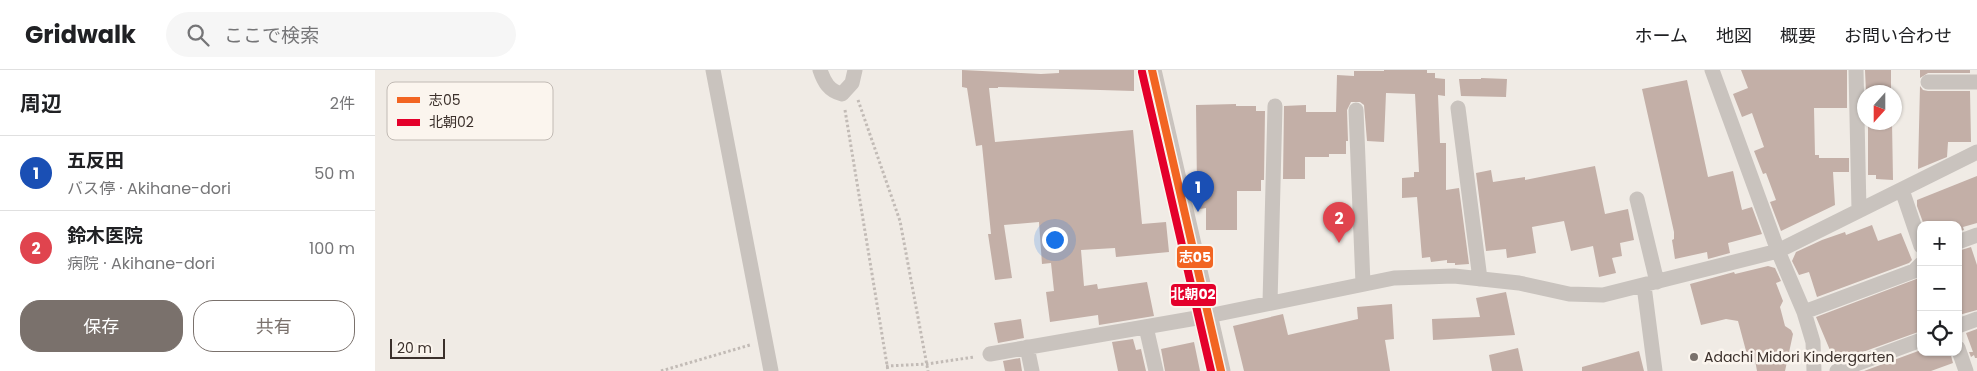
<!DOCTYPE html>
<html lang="ja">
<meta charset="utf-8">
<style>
:root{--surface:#fff;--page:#f6f6f6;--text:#202124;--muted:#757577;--line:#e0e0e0;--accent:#7a716c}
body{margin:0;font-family:Poppins,"Noto Sans JP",sans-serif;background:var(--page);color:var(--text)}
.controls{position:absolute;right:15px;bottom:15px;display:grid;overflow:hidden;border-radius:10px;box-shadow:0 1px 4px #0004}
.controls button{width:45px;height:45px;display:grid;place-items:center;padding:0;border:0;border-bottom:1px solid var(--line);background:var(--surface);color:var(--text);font:25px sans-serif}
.compass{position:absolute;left:1482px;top:15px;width:45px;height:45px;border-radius:50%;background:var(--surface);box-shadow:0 1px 4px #0004;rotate:201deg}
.scale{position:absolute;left:15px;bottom:12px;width:55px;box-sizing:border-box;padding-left:5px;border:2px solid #3b302b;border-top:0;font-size:14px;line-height:18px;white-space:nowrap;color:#3b302b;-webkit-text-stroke:4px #fbf5ee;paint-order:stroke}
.you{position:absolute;left:679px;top:169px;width:18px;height:18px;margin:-12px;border:4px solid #fff;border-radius:50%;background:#1a73e8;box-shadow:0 0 0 8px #1a73e833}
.badge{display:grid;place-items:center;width:32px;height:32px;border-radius:50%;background:var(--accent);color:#fff;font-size:16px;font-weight:700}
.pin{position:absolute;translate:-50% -41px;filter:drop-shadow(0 1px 2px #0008)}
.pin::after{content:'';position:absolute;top:26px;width:18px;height:15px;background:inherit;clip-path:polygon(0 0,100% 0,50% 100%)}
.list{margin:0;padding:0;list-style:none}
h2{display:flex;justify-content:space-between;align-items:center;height:65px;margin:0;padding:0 20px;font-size:21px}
h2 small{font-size:16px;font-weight:400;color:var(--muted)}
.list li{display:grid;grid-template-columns:32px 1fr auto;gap:15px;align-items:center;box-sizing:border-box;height:75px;padding:0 20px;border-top:1px solid var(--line)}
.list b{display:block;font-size:19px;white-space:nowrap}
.list p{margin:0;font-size:16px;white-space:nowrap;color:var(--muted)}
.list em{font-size:16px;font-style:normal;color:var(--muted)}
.actions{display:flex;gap:10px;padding:15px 20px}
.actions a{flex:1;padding:11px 0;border:1px solid var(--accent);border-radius:20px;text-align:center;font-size:18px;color:var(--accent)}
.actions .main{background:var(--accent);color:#fff}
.icon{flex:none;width:28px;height:28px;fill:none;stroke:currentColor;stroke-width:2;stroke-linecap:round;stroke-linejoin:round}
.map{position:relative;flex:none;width:1602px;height:301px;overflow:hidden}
header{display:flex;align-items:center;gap:30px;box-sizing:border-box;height:70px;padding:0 25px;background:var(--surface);border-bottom:1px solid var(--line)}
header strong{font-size:24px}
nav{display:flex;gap:28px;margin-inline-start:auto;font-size:18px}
.search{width:350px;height:45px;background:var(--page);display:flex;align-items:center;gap:12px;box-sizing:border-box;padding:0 18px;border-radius:28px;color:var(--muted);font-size:19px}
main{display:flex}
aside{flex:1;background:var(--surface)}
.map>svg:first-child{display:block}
.building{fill:#c3afa7}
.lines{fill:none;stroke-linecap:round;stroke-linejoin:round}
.path{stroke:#c2bbb6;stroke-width:3;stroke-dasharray:2.5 2.5;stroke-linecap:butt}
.minor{stroke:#c9c3be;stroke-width:15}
.tertiary{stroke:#c9c3be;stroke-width:19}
.bus-1-casing{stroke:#fbf5ee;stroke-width:11}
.bus-2-casing{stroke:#fbf5ee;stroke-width:11}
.bus-1{stroke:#f26522;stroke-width:8}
.bus-2{stroke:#e4002b;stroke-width:8}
.poi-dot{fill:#7a716c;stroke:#fbf5ee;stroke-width:2}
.labels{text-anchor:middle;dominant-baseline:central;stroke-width:5;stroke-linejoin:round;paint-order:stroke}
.poi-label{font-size:14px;fill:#3b302b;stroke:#fbf5ee;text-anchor:start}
.key{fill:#fbf5ee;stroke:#c1bab4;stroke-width:1}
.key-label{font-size:14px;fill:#3b302b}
.line-badge{stroke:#fbf5ee;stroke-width:2}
.badge-label{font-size:14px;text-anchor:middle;font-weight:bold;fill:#fff}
</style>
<header>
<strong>Gridwalk</strong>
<div class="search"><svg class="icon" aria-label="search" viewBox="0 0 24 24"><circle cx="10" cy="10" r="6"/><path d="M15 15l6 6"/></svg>ここで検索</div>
<nav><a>ホーム</a><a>地図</a><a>概要</a><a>お問い合わせ</a></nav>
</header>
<main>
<aside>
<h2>周辺<small>2件</small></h2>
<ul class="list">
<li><span class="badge" style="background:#1a4fb4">1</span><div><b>五反田</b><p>バス停 · Akihane-dori</p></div><em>50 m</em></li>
<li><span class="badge" style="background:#e0444e">2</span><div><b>鈴木医院</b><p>病院 · Akihane-dori</p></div><em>100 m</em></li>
</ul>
<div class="actions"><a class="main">保存</a><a>共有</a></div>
</aside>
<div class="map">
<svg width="1602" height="301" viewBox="0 0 1602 301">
<rect width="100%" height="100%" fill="#f0ebe5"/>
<path class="building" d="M587 0 666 4 684 3V0H759V21L623 17V18H614L620 72 758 60 767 154 791 152 794 182 741 187 740 178 706 180 709 216 722 214 723 219 772 212 779 246 724 255 723 245 675 252 671 222 679 221 676 193 667 194 664 152 629 155 637 208 620 210 613 164H616L607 75 601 76 592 18 587 17Z
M1009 0H1052V3H1060V8L1070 9V26L1063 25 1065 73H1071V120L1084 118 1094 194 1080 195V193H1072V190L1056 192 1055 187 1047 188 1042 127 1027 128V108L1039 107V102H1044L1040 24 1011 23 1009 72 992 71 989 35 985 32H976L972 40 973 71H971V84H954V87H930V109H908L909 36 931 35V42H961L962 5 979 6V1H1009Z
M1366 0H1472V38H1439L1440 85H1444V88H1474V102H1458L1460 135 1406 161 1395 132 1401 130 1391 103 1388 104 1379 81 1389 77 1377 43 1367 47 1358 24 1373 18Z
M1490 0H1516V22H1491Z
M1545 0H1595V3H1553L1545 8Z
M1106 8 1132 9 1131 27 1086 26 1084 9H1106Z
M1312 10 1333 107 1358 101 1367 140 1377 137 1387 164 1353 173 1355 183 1333 189 1332 182 1300 189 1297 170 1299 169V162L1267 19Z
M1545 16 1548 20 1553 21H1595L1596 72H1573L1572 87 1543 99Z
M861 34V36H881V41H890L889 110H886V121H862V160H831V138L825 139 822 118 821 35Z
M1493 52H1517L1518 110 1501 109V105H1493Z
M1220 96 1230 144 1253 139 1259 170 1245 173 1247 186 1237 188 1241 203 1224 207 1218 176 1196 181 1189 151 1157 157 1161 183 1132 188 1131 179 1111 181 1101 103 1116 100 1118 112 1150 107V110Z
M1602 106V153L1588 157 1589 160 1583 162V155H1549L1542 136V130Z
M1497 155 1503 171 1526 163 1537 190 1534 193 1442 227 1434 202 1424 205 1417 191 1421 182 1447 170 1470 162 1471 165Z
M1596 177 1602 195V240L1584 245 1583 181Z
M1393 196 1400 198 1406 211 1401 213 1408 231 1405 237 1410 256 1416 260 1418 264 1410 301H1382L1380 290 1374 292 1363 251 1351 249 1326 255 1315 214 1359 202 1360 204Z
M1544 208 1546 261 1460 292 1441 247Z
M1131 222 1140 265 1058 270 1057 249 1105 247 1101 228Z
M1017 234 1019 269 1010 270 1015 301H869L858 256 908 244 913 265 983 249 982 237Z
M646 249 649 268 623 273 619 253Z
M1602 259V288H1600L1599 285 1596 287 1594 282H1598L1591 263Z
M758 269 761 280 766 279 771 301H743L737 272Z
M819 272 825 301H790L786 279Z
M1143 278 1148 301H1117L1114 285Z
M1546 280V282H1575L1578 293 1556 301H1489Z
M1264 281 1269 301H1207V297Z
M645 288 647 301H630L628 291Z"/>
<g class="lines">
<path class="path" d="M483 30 525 151 553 301
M470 40 513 301
M511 296 552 294 599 287
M286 301 375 275"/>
<path class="minor" d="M338 0 396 301
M445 0C449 12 454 21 467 24L477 13 480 0
M1337 0 1403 181 1429 242 1438 272 1439 301
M1481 0 1484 140
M1553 12H1602
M1083 38 1105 209
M981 40 988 214
M1527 120 1546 176
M1262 129 1282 212
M1583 172 1602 165
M1269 216 1280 301
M895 233 900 36
M1429 242 1539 201 1546 194
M1583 256 1602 249
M771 257 781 301
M652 277 657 301
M1583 278 1591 301
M615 284 833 246 1019 208 1079 206 1144 213 1194 224 1228 225 1403 181 1602 82
M1462 301 1546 270"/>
<path class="tertiary" d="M777 0 846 301"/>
<g class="bus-1-casing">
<path id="bus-1" d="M777 0 846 301"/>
</g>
<g class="bus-2-casing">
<path id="bus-2" d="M767 2 836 301"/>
</g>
<use href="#bus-1" class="bus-1"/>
<use href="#bus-2" class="bus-2"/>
</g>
<circle class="poi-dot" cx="1319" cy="287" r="5"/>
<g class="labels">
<g class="poi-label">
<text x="1329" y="287">Adachi Midori Kindergarten</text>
</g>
</g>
<rect x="12" y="12" width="166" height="58" rx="8" class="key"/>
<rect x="22" y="27" width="23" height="6" fill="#f26522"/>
<rect x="22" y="49" width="23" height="7" fill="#e4002b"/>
<g class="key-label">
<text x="54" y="35">志05</text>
<text x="54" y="57">北朝02</text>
</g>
<g class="line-badge">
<rect x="801" y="175" width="38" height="24" rx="5" fill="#f26522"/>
<rect x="795" y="213" width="47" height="24" rx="5" fill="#e4002b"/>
</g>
<g class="badge-label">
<text x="820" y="192">志05</text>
<text x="818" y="229">北朝02</text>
</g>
</svg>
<div class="controls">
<button>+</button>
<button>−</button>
<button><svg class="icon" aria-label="locate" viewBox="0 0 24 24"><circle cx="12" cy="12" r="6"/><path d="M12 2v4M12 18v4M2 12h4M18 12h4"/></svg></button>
</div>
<svg class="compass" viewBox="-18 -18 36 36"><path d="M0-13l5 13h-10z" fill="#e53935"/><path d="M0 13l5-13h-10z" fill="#757577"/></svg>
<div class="scale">20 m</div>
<div class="you"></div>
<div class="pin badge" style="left:823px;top:142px;background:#1a4fb4">1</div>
<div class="pin badge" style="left:964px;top:173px;background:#e0444e">2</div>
</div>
</main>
